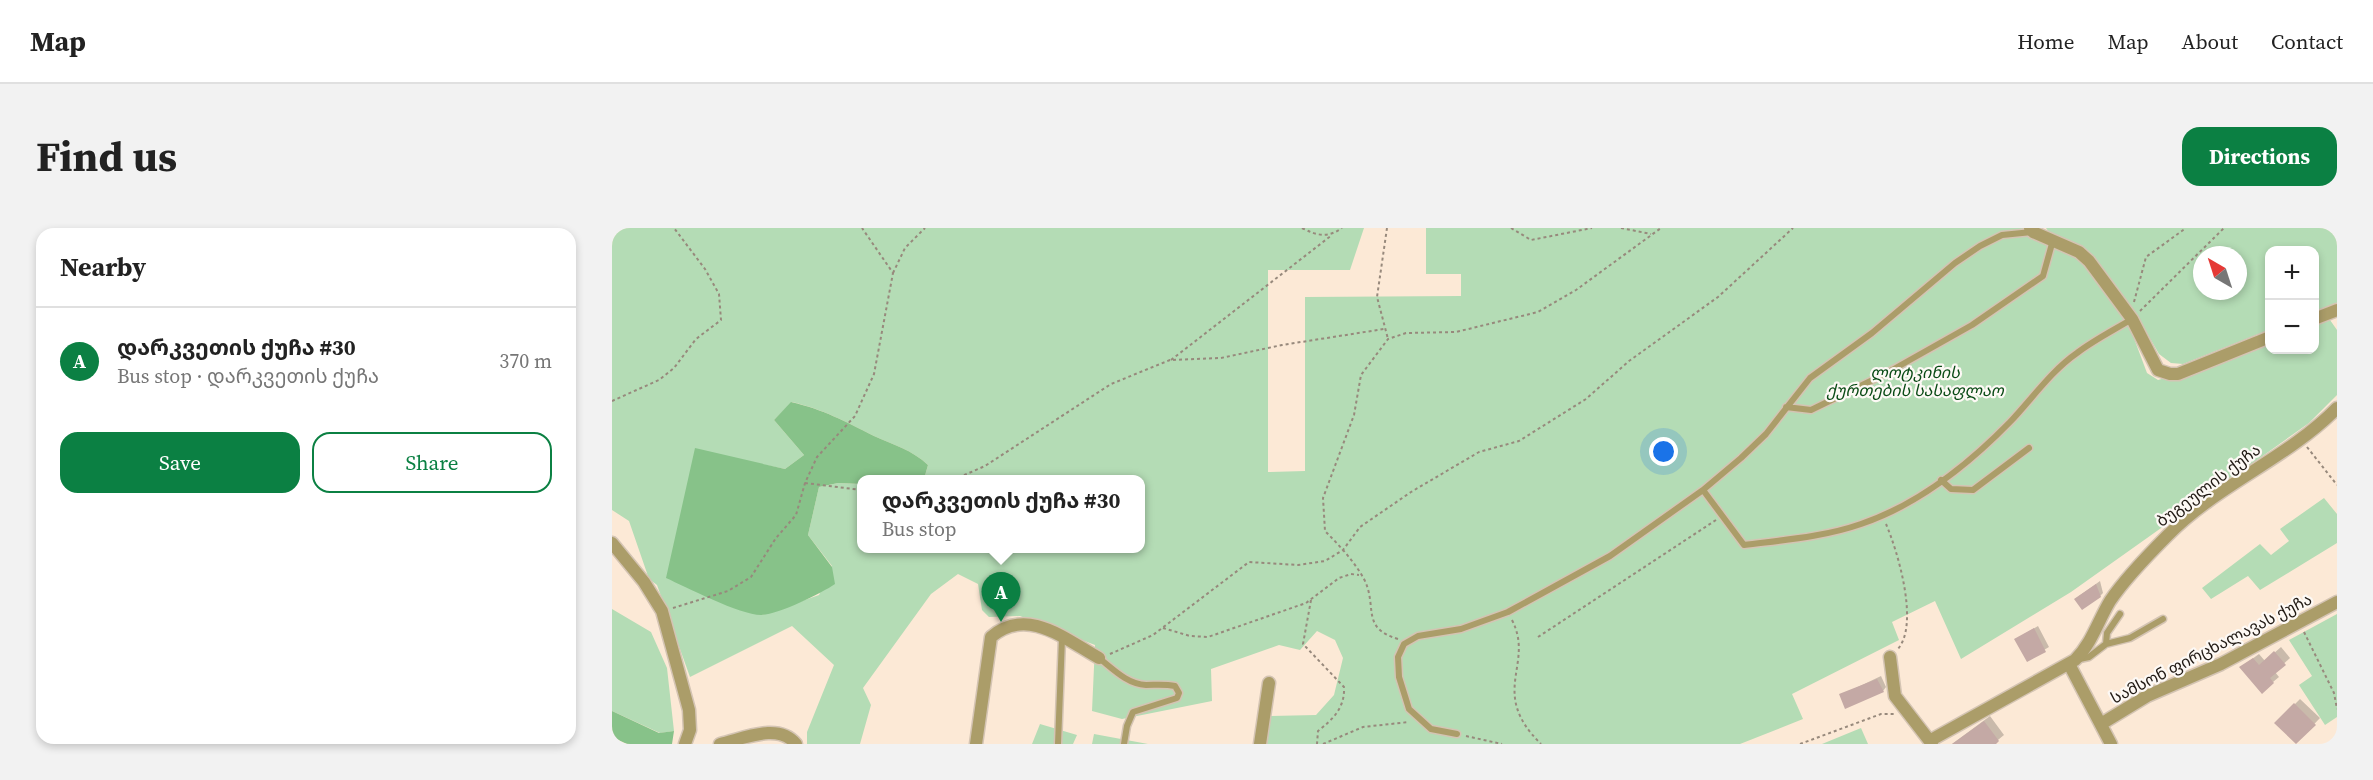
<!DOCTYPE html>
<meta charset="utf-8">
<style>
:root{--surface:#fff;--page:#f2f2f2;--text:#222;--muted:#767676;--line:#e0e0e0;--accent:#0b8043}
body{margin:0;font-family:"Source Serif 4","Noto Sans Georgian",serif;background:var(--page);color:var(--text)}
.controls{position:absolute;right:18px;top:18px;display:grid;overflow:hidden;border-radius:12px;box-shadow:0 3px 9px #0003}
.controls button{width:54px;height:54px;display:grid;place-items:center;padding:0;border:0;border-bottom:2px solid var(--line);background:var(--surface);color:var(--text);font:30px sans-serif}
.compass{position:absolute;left:1581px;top:18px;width:54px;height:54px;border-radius:50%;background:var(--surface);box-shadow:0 3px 9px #0003;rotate:321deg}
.you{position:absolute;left:1052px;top:224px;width:21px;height:21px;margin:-15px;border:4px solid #fff;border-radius:50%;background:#1a73e8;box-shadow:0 0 0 9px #1a73e833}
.badge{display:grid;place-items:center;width:39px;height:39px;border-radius:50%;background:var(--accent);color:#fff;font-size:20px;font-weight:700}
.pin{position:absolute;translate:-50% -50px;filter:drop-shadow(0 2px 3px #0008)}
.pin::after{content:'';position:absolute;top:32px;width:21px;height:18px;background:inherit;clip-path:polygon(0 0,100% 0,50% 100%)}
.popup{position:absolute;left:245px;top:247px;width:288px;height:78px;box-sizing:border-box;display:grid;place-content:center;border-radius:12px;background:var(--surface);filter:drop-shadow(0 2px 4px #0005);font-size:20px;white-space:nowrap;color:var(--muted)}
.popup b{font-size:22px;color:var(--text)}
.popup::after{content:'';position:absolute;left:50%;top:100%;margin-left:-12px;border:12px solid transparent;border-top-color:var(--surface)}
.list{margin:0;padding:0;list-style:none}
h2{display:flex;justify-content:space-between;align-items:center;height:78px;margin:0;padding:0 24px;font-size:26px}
h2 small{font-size:20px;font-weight:400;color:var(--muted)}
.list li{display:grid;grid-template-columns:39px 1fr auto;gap:18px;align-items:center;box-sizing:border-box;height:108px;padding:0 24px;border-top:2px solid var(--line)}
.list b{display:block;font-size:22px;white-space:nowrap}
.list p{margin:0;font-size:20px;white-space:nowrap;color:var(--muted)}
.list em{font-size:20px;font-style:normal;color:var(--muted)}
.actions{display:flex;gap:12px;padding:18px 24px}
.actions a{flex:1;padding:14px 0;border:2px solid var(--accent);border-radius:18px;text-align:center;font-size:21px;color:var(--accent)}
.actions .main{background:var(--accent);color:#fff}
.map{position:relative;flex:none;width:1725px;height:516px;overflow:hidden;border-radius:18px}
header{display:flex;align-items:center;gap:36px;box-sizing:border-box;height:84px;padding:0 30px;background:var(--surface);border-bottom:2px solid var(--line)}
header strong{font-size:28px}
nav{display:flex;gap:33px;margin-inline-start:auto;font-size:21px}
.intro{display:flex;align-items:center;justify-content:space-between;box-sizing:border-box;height:144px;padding:0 36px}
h1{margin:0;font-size:42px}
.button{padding:15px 27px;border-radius:18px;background:var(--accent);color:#fff;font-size:21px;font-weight:700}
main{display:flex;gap:36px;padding:0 36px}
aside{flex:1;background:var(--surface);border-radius:18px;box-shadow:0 3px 9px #0003}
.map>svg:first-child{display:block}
.green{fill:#b4dcb5;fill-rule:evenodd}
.forest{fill:#87c289}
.shadow{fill:#0003}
.building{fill:#c4a9a5}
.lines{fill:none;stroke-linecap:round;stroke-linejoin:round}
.lane-casing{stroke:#d4c4b3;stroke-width:9}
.street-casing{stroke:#d4c4b3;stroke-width:15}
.path{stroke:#97897c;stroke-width:2;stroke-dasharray:3 3;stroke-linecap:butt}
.lane{stroke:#ab9d69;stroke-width:6}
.street{stroke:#ab9d69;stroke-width:12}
.labels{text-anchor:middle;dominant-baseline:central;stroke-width:4.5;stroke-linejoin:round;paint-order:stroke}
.park-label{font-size:16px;font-style:italic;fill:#084a14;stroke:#fdf9f5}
.street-label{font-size:16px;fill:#201913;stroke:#fdf9f5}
</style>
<header>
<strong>Map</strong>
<nav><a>Home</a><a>Map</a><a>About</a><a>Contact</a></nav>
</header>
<div class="intro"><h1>Find us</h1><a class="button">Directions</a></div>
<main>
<aside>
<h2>Nearby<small></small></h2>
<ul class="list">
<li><span class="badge">A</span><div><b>დარკვეთის ქუჩა #30</b><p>Bus stop · დარკვეთის ქუჩა</p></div><em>370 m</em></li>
</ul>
<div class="actions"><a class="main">Save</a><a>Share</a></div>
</aside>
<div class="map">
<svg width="1725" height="516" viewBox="0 0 1725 516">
<rect width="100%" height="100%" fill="#fce9d6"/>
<path class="green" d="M0 0H752L738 42H656V244L693 243V69L849 68V46H814V0H1414L1464 29 1479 45 1514 89 1535 145 1546 152 1602 136 1657 115 1658 122H1702L1703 98 1718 92 1725 102V167L1697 195 1459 364 1349 431 1323 373 1280 394 1287 412 1180 466 1191 491 1128 516H654L659 488 704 487 722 467 731 430 723 412 705 403 688 422 667 417 599 441 600 473 510 491 480 483 483 417 408 388 377 389 370 382 366 356 346 346 319 366 251 460 259 477 248 516H195V504L222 437 180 398 78 449 45 357 37 351 17 293 0 282ZM180 174C213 182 232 193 262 208 282 217 300 222 316 237L312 251 528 252V320H249V256L226 255 207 259 196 307 220 338 207 367 150 387 149 236 173 241 192 227 162 192Z
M1434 0H1725V76L1703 85 1702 22H1658L1657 102 1571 136 1559 135 1547 126 1528 93 1471 20 1439 7ZM1590 27H1626V63H1590Z
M1712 270 1725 286V315L1648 362 1636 348 1599 371 1590 360 1648 316 1659 327 1677 313 1668 301Z
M0 381 39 404 55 440 62 503 48 505 0 483Z
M1725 386V489L1713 497 1687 457 1700 448 1677 412Z
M428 496 465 507 461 516H420Z
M1249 500 1256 516H1210Z
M482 506 536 516H480Z"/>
<path class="forest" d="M179 174C213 182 232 193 262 208 282 217 300 222 316 237L312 251 249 252V256L226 255 207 259 196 307 220 339 223 356C210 365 167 386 150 387 130 388 74 359 54 350L83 220 173 241 192 227 162 192Z
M0 483 47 505 62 503 60 516H15L0 509Z"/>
<path class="shadow" d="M1488 353 1491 365 1488 368H1467Z
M1426 398 1437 419 1415 432 1404 411Z
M1669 419 1678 430 1663 444 1667 449 1661 454 1629 439 1647 426 1653 433Z
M1269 448 1274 459 1271 463 1229 467Z
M1688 471 1708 490 1684 515 1664 495Z
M1378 488 1392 507 1381 516H1340Z"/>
<path class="building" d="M1484 356 1489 369 1470 382 1462 371Z
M1422 400 1434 424 1415 434 1402 411Z
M1662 423 1674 437 1658 450 1662 455 1650 466 1627 439 1641 430 1647 437Z
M1265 451 1272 464 1233 481 1227 466Z
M1682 475 1704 497 1684 516 1662 495Z
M1372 493 1387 513 1384 516H1340Z"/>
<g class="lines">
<g class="lane-casing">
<path id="lane" d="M1174 179 1199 182 1273 146 1360 97 1431 48 1441 12
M1329 252 1339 261 1361 262 1417 220
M1091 262 1132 317C1171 312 1212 309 1249 296 1305 277 1357 236 1398 194 1420 171 1439 143 1465 125 1482 112 1502 102 1520 91
M1494 416 1495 405 1508 386
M487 430C501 441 515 456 534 457 544 457 553 456 563 458L567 465 565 470 521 484 515 498 512 516
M1463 432 1477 429 1494 416 1518 410 1551 391
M845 506 819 501 797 481 787 449 786 429 792 416 806 408 849 401 896 384 998 328 1091 262 1129 230 1154 206 1198 150 1260 105 1343 35 1368 18 1390 7 1420 4
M446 516 450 410"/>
</g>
<g class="street-casing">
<path id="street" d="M1418 0 1421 4 1467 24 1477 33 1520 91 1546 142 1558 146H1566L1658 109
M1702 91 1725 82
M0 315 32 354 50 383 77 482 78 502 73 516
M1278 429 1283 468 1320 516
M1457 436 1499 516
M1489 496 1535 468 1609 436 1725 374
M1319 512 1463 432C1480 415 1486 393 1498 373 1512 352 1538 325 1556 307 1605 257 1676 230 1725 180
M108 516C131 511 166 494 184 516
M364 516 379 409C415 378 453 411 487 430
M648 516 657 455"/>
</g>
<path class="path" d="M690 0C705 8 716 10 730 0
M775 0 765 69 776 111
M899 0 919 12 980 0
M1009 0 1039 6
M281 45 293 20 313 0
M1522 74 1534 29 1574 0
M1528 83 1612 0
M559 132 720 7
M0 173 47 152 62 140 84 111 109 92 107 66 93 41 62 0
M1695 219 1725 257
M341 252 373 238 499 156 558 132 609 130 670 117 772 101
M193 255 249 262
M1274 296C1286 324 1308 398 1285 422
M699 372 691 416 732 459C733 480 721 491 706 503L705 516
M61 380 116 363 139 349 164 310 184 287 193 255 205 229 243 188 262 146 281 45 250 0
M900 392C923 437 876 464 929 516
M551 400 578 408 596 409 694 375 727 350 739 346 747 347
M1692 404 1722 465 1725 481
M926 409 1104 292
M786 411C748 400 766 378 752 351 742 333 727 317 713 303L711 270 742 187 749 147 776 111 794 105 844 104 926 84 964 62 1049 0
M498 426 541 407 637 334 686 337 713 333 731 322 748 299 799 264 867 224 907 213 974 171 1017 133 1106 69 1181 0
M854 508 890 516
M711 516 751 499 797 494
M1188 516 1269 486H1282"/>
<use href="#lane" class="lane"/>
<use href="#street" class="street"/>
</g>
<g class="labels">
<g class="park-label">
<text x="1303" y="144">ლოტკინის<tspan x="1303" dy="18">ქურთების სასაფლაო</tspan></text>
</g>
<g class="street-label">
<text transform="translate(1596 257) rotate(-37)">ბუგეულის ქუჩა</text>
<text transform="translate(1599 420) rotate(-27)">სამსონ ფირცხალავას ქუჩა</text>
</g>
</g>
</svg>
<div class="controls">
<button>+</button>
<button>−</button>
</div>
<svg class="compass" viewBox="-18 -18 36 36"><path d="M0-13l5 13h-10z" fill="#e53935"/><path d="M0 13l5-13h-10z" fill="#767676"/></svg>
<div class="you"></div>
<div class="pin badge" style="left:389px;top:394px">A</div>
<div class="popup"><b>დარკვეთის ქუჩა #30</b>Bus stop</div>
</div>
</main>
